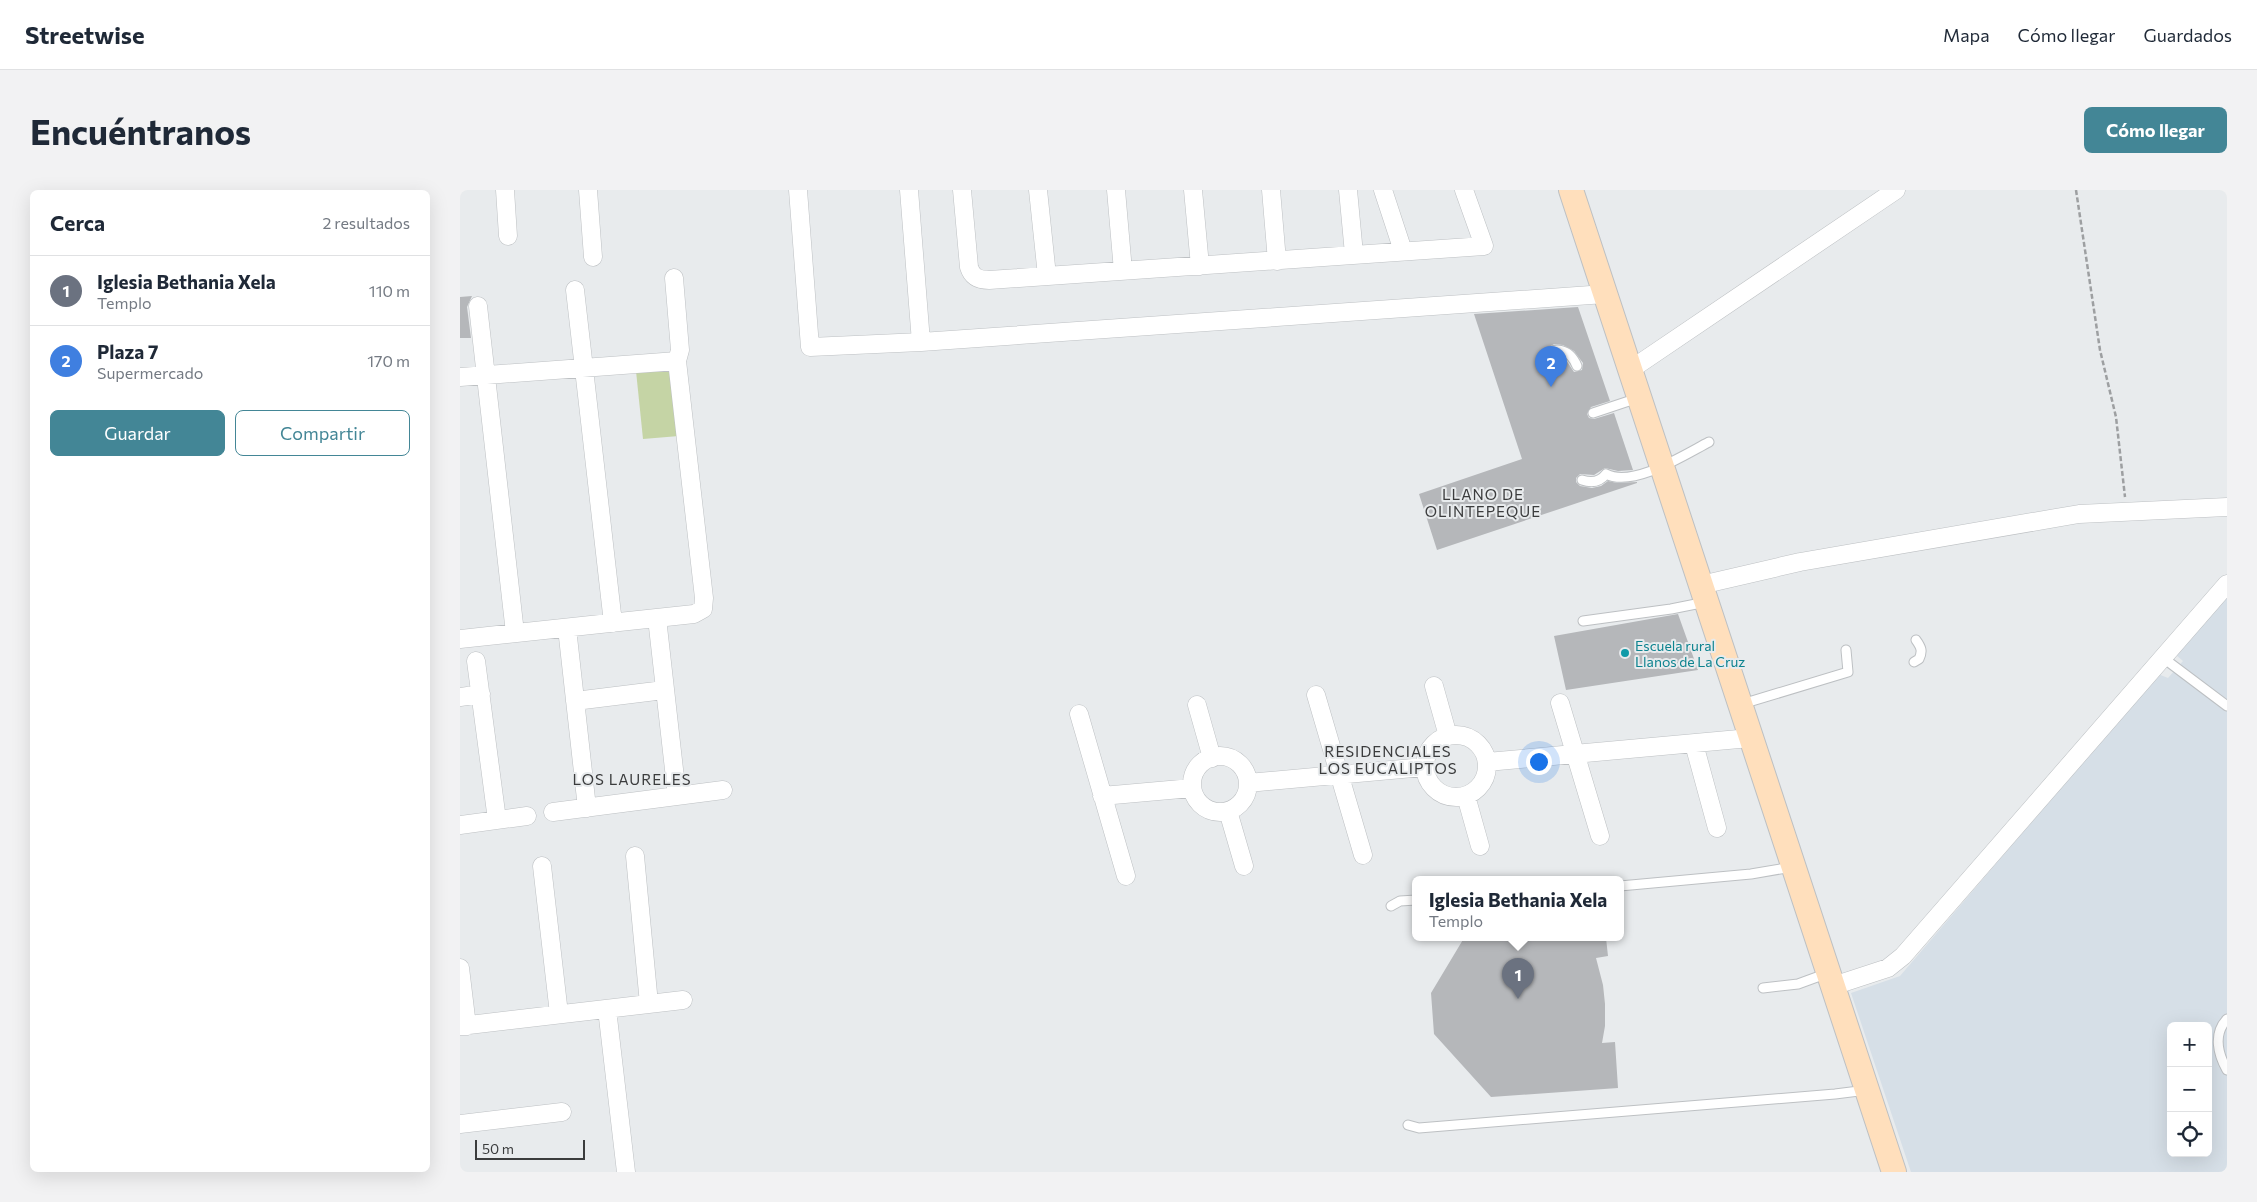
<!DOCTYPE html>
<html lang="es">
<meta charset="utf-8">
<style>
:root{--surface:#fff;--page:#f2f2f3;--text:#1f2937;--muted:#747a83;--line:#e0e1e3;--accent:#438696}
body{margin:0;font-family:Commissioner,sans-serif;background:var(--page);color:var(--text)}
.controls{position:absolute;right:15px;bottom:15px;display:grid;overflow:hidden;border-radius:8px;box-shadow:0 5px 20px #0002}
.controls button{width:45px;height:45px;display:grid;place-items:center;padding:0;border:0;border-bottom:1px solid var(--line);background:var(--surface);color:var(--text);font:25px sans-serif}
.scale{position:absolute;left:15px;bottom:12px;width:110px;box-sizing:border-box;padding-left:5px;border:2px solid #3b3c3d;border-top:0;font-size:14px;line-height:18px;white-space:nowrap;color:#3b3c3d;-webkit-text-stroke:4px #e8ebed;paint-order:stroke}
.you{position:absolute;left:1078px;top:571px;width:18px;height:18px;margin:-12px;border:4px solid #fff;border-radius:50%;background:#1a73e8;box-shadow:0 0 0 8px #1a73e833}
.badge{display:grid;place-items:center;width:32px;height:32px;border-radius:50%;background:var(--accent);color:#fff;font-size:16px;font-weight:700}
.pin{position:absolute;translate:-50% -41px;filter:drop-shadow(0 1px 2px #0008)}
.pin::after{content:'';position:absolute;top:26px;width:18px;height:15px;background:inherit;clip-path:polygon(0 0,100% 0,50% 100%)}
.popup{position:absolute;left:952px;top:686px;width:212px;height:65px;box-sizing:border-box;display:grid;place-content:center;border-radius:8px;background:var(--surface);filter:drop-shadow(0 1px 4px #0005);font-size:16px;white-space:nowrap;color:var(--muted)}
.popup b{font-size:19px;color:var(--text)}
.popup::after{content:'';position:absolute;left:50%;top:100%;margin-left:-10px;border:10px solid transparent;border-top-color:var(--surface)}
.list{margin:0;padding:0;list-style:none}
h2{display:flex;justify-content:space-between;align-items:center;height:65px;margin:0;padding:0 20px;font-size:21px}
h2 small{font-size:16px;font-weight:400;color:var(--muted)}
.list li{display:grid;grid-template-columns:32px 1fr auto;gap:15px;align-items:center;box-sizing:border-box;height:70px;padding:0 20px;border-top:1px solid var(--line)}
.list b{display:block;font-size:19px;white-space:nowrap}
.list p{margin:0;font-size:16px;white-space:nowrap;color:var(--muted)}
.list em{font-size:16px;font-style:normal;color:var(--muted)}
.actions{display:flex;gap:10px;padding:15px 20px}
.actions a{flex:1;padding:11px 0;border:1px solid var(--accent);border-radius:8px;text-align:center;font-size:18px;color:var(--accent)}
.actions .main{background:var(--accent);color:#fff}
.icon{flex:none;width:28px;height:28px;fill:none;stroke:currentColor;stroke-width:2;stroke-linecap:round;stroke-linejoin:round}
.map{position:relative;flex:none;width:1767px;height:982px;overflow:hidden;border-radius:8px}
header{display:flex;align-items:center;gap:30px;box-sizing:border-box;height:70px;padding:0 25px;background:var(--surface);border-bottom:1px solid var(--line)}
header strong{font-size:24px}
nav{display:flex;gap:28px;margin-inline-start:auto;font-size:18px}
.intro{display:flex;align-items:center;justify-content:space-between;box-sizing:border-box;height:120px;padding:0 30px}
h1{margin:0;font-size:35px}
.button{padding:12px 22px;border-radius:8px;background:var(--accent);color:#fff;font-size:18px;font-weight:700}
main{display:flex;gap:30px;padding:0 30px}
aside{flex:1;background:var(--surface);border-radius:8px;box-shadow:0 5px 20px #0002}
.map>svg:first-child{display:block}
.built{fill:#d6dfe7;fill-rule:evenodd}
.green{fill:#c5d4a5}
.building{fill:#b5b7ba;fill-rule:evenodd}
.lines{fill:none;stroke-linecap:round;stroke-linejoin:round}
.lane-casing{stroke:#bdc0c3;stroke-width:11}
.street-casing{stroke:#bdc0c3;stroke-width:19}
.secondary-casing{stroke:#bdc0c3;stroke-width:26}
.path{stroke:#9d9fa1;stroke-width:2.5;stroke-dasharray:5 2.5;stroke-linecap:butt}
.lane{stroke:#fff;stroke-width:9}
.street{stroke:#fff;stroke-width:18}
.secondary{stroke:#ffdfbc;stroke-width:24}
.culture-dot{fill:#0f9aa8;stroke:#e8ebed;stroke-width:2}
.labels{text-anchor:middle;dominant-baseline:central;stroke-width:4;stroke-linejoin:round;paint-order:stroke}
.culture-label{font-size:14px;fill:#0d838f;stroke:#e8ebed;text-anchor:start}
.neighbourhood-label{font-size:15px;letter-spacing:1px;fill:#3b3c3d;stroke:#e8ebed}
</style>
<header>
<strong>Streetwise</strong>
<nav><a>Mapa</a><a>Cómo llegar</a><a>Guardados</a></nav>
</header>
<div class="intro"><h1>Encuéntranos</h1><a class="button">Cómo llegar</a></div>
<main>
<aside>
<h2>Cerca<small>2 resultados</small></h2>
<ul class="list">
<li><span class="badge" style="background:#6b7280">1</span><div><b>Iglesia Bethania Xela</b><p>Templo</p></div><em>110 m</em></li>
<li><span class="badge" style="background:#3f7fe0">2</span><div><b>Plaza 7</b><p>Supermercado</p></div><em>170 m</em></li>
</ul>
<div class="actions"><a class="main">Guardar</a><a>Compartir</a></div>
</aside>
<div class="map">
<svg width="1767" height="982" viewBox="0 0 1767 982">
<rect width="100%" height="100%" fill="#e8ebed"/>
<path class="built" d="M1767 404V982H1451L1391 803 1440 786 1698 484 1708 488 1723 471 1716 465ZM1711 836H1748V963H1711Z"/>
<path class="green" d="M212 177 219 246 183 249 176 181Z"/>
<path class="building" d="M12 106 7 117 11 148H0V107Z
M1118 117 1150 211 1131 217 1127 224 1129 228 1134 229 1154 223 1173 280 1158 281 1145 278 1134 285 1120 284 1116 288V292L1120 296 1132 298 1141 296 1148 291 1157 293 1177 292V293L977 360 959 304 1062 269 1014 124ZM1094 154 1103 155 1114 161 1123 173 1122 180 1114 182 1106 170 1099 167H1094L1084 177 1078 176 1076 170 1081 162Z
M1218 424 1238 480 1106 500 1094 446Z
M1004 748H1146L1148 766 1136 768 1143 795 1145 814V836L1142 853 1155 852 1158 898 1031 907 974 844 971 803Z"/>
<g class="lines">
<g class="lane-casing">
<path id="lane" d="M1082 171C1092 153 1110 159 1117 176
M1133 223 1178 208
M1122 290C1131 293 1140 292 1146 284 1173 298 1224 265 1249 252
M1123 431 1211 419 1246 412
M1702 467 1767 516
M1454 472 1459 469C1463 461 1461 457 1456 450
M1282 514 1388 482 1386 460
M1160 696 1291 684 1332 677
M931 716 940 711 956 710
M1303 798 1338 794 1368 783
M1767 829C1753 844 1758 864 1767 880
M948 935 959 938 1375 904 1407 900"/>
</g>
<g class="street-casing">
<path id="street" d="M45 0 48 46
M128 0 133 67
M338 0 350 157 461 152 1145 104
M449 0 461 152
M502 0 509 77C512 87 518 90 529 90L1024 56 1004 0
M578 0 587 86
M656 0 663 81
M733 0 740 76
M811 0 817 71
M888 0 894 64
M923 0 943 61
M115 100 153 433
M18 116 55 443
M1170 180 1436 0
M0 187 217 171
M1241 395 1340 372 1619 324 1767 317
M197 428 217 606
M107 438 127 618
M0 449 234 424 243 419 244 408 217 171 220 160 214 88
M16 471 37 630
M974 496 988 546
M856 505 903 665
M0 507 21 504
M115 511 204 500
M1100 513 1140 646
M737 515 752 568
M619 524 666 686
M965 576a31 31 0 1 1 62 0a31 31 0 1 1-62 0Z
M1234 554 1257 638
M732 594a28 28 0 1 1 56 0a28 28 0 1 1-56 0Z
M1027 572 1290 548
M788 593 964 577
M642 606 732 598
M1006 606 1020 656
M768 621 784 676
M93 622 263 600
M0 635 67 626
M175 666 189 814
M82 676 99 824
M0 778 7 836
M1373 796 1428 778 1443 766 1767 394
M147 819 166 982
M0 836 223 810
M0 934 102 922"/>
</g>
<g class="secondary-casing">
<path id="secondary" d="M1111 0 1434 982"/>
</g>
<path class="path" d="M1616 0 1640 160 1656 227 1665 307"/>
<use href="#lane" class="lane"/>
<use href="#street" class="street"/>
<use href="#secondary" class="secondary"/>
</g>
<circle class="culture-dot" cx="1165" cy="463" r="5"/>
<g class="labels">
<g class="culture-label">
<text x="1175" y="455">Escuela rural<tspan x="1175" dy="16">Llanos de La Cruz</tspan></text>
</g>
<g class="neighbourhood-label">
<text x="1023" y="304">LLANO DE<tspan x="1023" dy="17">OLINTEPEQUE</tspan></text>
<text x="928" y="561">RESIDENCIALES<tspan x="928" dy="17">LOS EUCALIPTOS</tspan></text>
<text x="172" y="589">LOS LAURELES</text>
</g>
</g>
</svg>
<div class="controls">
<button>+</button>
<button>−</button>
<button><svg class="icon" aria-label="locate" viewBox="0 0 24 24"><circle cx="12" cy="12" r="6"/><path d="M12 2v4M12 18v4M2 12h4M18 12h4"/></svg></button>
</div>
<div class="scale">50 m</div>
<div class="you"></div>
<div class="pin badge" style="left:1058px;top:809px;background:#6b7280">1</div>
<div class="popup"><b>Iglesia Bethania Xela</b>Templo</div>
<div class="pin badge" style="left:1091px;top:197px;background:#3f7fe0">2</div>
</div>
</main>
